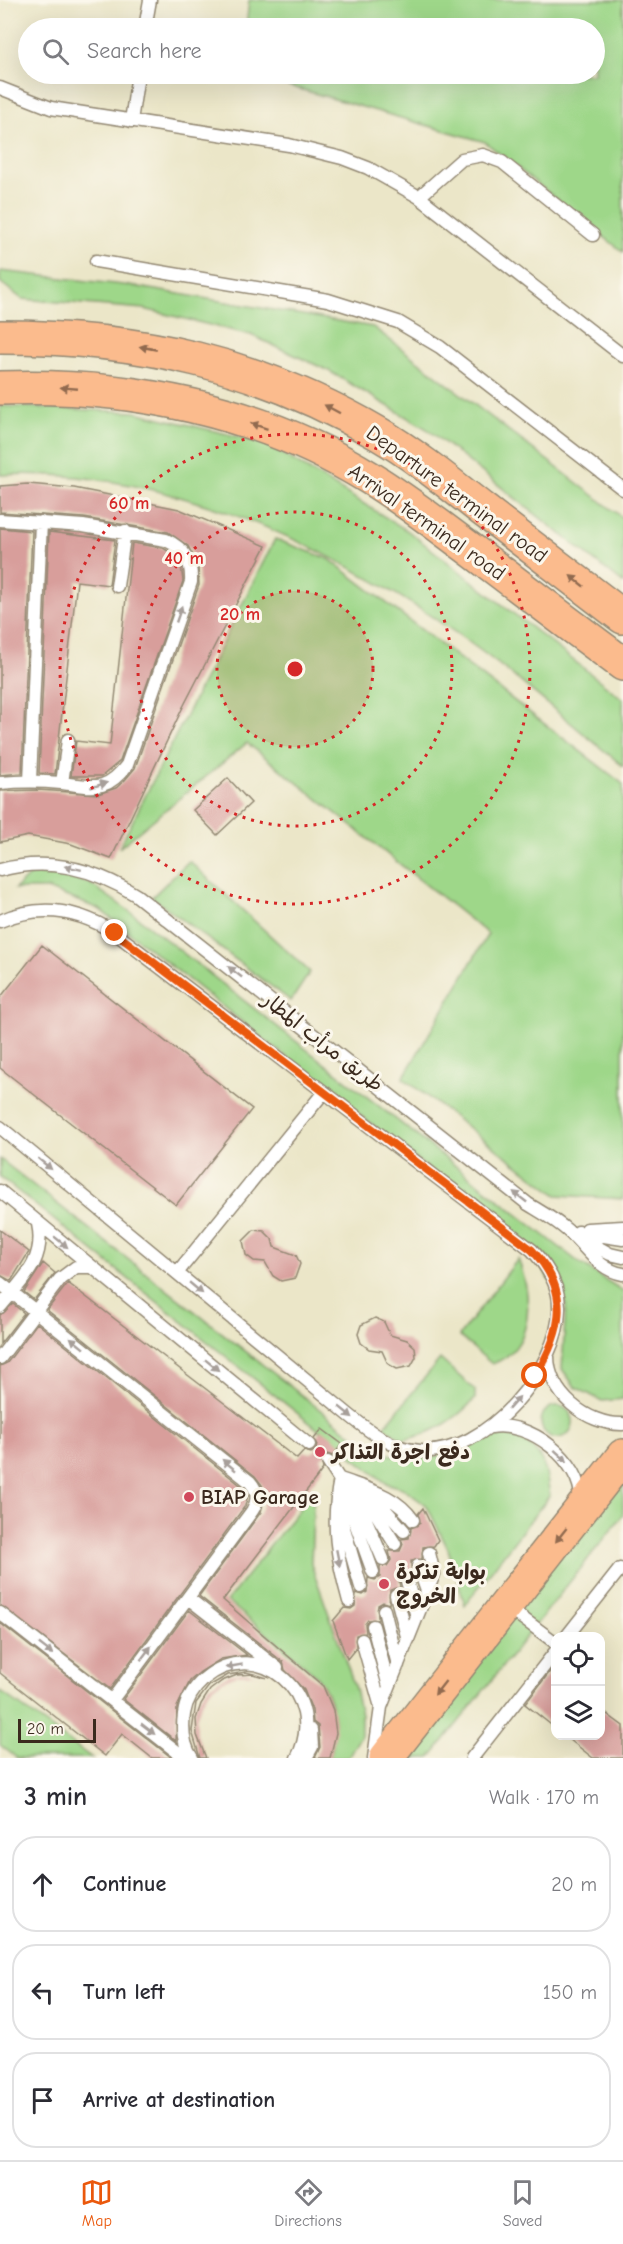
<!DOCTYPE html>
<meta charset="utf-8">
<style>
:root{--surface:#fff;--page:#f7f7f7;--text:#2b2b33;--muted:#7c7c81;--line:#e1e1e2;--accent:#ea580c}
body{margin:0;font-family:"Comic Neue","Playpen Sans Arabic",sans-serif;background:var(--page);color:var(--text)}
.controls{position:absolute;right:18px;bottom:18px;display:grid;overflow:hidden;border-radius:12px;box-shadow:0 6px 24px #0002}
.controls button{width:54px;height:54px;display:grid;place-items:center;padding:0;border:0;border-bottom:2px solid var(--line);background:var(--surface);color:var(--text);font:30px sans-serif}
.scale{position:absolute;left:18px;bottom:15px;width:78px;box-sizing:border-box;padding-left:6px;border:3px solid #3b2a1e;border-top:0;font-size:16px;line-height:21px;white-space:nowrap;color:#3b2a1e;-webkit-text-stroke:4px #fbf7ec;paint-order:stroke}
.stop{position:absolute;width:18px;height:18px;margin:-14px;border:4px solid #ea580c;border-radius:50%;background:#fff}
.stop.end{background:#ea580c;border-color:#fff;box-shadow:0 2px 6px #0008}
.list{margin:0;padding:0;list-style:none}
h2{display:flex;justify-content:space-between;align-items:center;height:78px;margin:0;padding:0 24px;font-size:26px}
h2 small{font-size:20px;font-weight:400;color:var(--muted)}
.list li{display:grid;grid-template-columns:39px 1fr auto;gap:18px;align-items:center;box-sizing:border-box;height:96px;margin:0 12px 12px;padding:0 12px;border:2px solid var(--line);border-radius:24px}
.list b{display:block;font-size:22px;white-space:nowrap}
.list em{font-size:20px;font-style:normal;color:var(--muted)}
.icon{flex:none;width:33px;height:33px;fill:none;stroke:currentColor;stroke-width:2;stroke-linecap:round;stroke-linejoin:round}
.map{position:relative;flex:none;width:623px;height:1758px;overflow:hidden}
.search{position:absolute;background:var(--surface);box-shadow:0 6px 24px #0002;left:18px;right:18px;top:18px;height:66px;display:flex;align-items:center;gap:15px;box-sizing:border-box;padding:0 21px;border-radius:33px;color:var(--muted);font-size:22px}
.sheet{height:402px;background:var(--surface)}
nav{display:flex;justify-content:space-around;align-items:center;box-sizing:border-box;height:84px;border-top:2px solid var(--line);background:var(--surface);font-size:16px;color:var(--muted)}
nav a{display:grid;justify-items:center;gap:3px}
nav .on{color:var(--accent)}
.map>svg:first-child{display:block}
.green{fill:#9ed789;stroke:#6c8054;stroke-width:1.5}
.building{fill:#d89e9b}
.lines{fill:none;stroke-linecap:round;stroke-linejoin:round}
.lane-casing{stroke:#938873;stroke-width:15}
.primary-casing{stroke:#938873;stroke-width:36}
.lane{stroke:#fff;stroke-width:12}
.primary{stroke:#fbbb8d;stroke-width:33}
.oneway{fill:#916b50}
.oneway2{fill:#a79f9a}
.route{stroke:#ea580c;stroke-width:8}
.ring{fill:none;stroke:#d62828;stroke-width:3;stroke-dasharray:3 6}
.poi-dot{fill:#d1495b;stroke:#fbf7ec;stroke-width:2}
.labels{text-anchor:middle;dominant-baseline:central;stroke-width:6;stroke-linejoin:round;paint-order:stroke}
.street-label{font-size:21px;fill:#3b2a1e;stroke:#fbf7ec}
.poi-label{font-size:21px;font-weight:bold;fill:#3b2a1e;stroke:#fbf7ec;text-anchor:start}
.centre{fill:#d62828;stroke:#fbf7ec;stroke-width:3}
.ring-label{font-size:18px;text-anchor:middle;font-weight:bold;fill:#d62828;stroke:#fbf7ec;stroke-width:6;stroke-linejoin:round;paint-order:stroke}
</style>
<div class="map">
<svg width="623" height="1758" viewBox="0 0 623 1758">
<rect width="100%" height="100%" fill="#fbf7ec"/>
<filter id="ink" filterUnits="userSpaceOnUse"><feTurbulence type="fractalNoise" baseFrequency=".0167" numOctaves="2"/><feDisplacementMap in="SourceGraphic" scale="12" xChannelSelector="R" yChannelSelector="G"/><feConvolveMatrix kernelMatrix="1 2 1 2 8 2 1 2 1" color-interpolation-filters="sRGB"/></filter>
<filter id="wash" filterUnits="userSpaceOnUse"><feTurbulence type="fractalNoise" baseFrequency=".008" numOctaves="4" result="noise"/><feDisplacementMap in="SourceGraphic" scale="24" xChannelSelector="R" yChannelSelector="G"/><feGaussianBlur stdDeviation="1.35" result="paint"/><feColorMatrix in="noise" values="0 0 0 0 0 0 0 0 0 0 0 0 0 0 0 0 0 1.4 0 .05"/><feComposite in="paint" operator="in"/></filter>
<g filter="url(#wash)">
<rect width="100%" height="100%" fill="#ebe6c8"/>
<path class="green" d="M249 0H623V252L485 142 247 74H594V28H246Z
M0 271 132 286 373 327 623 518V583L427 429 329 371 251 335 144 309 22 299 0 282Z
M0 406 135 412 265 443 408 531 623 699V766C568 722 514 673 456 633 326 543 161 466 0 475Z
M275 539 329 559 623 784V1199L557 1195 403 1078 488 934 247 743 119 848Z
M189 861 310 972 291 1001 152 897Z
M36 869 89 883 132 913 581 1264 623 1291V1399L602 1401 575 1387 562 1369 566 1304 547 1277 540 1257 99 909 47 889H15Z
M0 1159 369 1448C388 1455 413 1461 433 1457 451 1453 464 1444 481 1438 505 1429 532 1439 543 1463 547 1472 548 1485 550 1495L465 1605 448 1549 427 1506 402 1488 386 1483 350 1455 0 1177Z
M518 1259C532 1295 536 1348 492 1364L459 1336Z
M440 1359 475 1390V1399C454 1421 433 1434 403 1440L384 1427Z
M541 1422a16 16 0 1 1 32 0a16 16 0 1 1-32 0Z
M623 1466V1515L430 1758H393Z
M314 1490 311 1564 354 1685 361 1714V1735L348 1758H330C338 1729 335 1699 316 1675L227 1601Z
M0 1691 92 1758H17L0 1745Z"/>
<g id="blocks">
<path class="building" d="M28 484 74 488 179 509 266 546 182 709 111 859 71 844 28 836 0 842V791L38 790 98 794 116 788 125 780 135 768 199 585 198 566 188 546 168 532 84 518 0 512V486Z
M0 528 32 531 22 773 0 775Z
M49 532 115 540 109 585 77 581 55 774 39 773Z
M132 543 163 548 173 554 181 565 183 581 120 761 102 776H71L76 741 110 745Z
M228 778 251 803 217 835 193 810Z
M42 945 252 1109 176 1205 0 1068V998Z
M0 1230 29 1252 11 1281 0 1275Z
M254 1230 264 1231 272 1239 274 1247 296 1255 300 1264 295 1278 281 1281 273 1276 265 1262 254 1261 246 1255 243 1241Z
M43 1263 55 1273 34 1300 24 1292Z
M68 1283 297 1459 304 1451 311 1453 316 1450 317 1443 314 1439 322 1429 342 1444 333 1456 327 1454 321 1458 323 1469 223 1600 323 1686 333 1710 336 1733 330 1758H315L320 1747 318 1726 313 1722 312 1710 304 1690 285 1670 283 1662 199 1596 261 1512 265 1496 262 1485 255 1476 47 1310Z
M13 1304 24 1313 0 1344V1315Z
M375 1318 384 1322 390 1335 407 1340 415 1347 416 1357 411 1366 397 1369 388 1364 382 1351 369 1349 361 1343 358 1334 361 1325Z
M37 1323 244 1488 248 1495 245 1506 110 1689 0 1605V1366L7 1363Z
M423 1508 438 1540 434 1546 423 1547 422 1559 411 1561 412 1574 402 1575 399 1580 400 1588 390 1590 389 1604 383 1602 378 1605V1620H368L365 1624 366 1633 356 1635V1648L347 1659 333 1621 344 1608 351 1609 355 1606 356 1593 363 1595 367 1592 368 1578 375 1580 380 1577V1566H387L391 1560 389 1551H400L403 1544 401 1539 409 1538 411 1528 420 1523 418 1514Z
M189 1610 247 1655 221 1659 200 1672 190 1681 177 1707 176 1741 123 1699Z
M0 1623 172 1758H152L122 1734 105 1756 0 1673Z
M555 1665V1728L525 1704Z
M246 1672 267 1678 254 1674 237 1675 222 1681 210 1690 201 1704 196 1719 197 1735 206 1758H200L192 1731 196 1703 209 1686 228 1675Z
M600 1709 623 1726V1758H593L565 1736H600Z"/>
</g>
</g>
<g filter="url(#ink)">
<use href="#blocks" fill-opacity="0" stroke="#938873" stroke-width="1.5"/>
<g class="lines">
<g class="lane-casing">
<path id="lane" d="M145 28 150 0
M0 88 51 108 289 145 342 158 368 168 419 197 623 356
M131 121 138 74
M419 197 462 159 483 155 502 162 593 235
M96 261 328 300 398 322 440 347 623 489
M0 520 83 526 166 540C185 549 192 561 191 582L127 765C105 794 92 786 61 783 41 781 20 781 0 783
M117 586 125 531
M30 781 41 522
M62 783 68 740
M0 870C49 857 93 868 136 895L528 1204C541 1212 556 1220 568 1231 586 1246 598 1270 623 1274
M0 921C41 903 79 910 115 933L532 1250C547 1266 559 1284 559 1306 561 1367 485 1457 420 1451 392 1449 370 1432 349 1415L0 1127
M0 1191 309 1445
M587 1229 623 1227
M578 1232 623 1239
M579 1237 610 1254 623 1257
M177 1273 324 1092
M0 1283 250 1482C258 1491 259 1501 252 1511L112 1700
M0 1307C22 1280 46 1261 38 1224
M548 1356C548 1393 586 1425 623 1424
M0 1358 60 1279 76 1267H91
M491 1427C529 1420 583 1461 581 1501
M328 1462 366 1520 383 1559
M340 1479C331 1523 337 1559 349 1601
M340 1479C367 1489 396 1495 413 1520
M361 1493 382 1506 404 1531
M356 1495 377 1515 395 1544
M347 1500 373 1572
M341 1504 343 1525 361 1587
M418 1566 427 1591
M407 1581 417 1617
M396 1595 408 1640
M188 1598 277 1668
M506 1606 556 1643
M384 1610 398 1665
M0 1613 185 1758
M373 1626 389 1687
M567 1636 620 1569
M362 1640 381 1707
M192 1758C183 1745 182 1729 184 1714 186 1700 194 1688 204 1679 258 1633 330 1696 297 1758
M306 1758 312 1747 311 1730
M374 1758 381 1707 434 1574 429 1553
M472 1758 556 1651"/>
</g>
<g class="primary-casing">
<path id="primary" d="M0 337C140 337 257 363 379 434 415 455 449 483 482 509 529 545 576 581 623 617
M0 388C128 383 260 410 370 478 406 500 440 527 474 552 524 590 573 627 623 664
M386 1758 623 1456"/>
</g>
<use href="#lane" class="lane"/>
<use href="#primary" class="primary"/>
</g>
<defs><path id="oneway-solid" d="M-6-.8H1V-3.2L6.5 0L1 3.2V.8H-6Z" transform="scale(1.5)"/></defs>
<g class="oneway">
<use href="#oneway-solid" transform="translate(148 348) rotate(-169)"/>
<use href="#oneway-solid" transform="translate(69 388) rotate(-175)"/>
<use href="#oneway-solid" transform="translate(332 409) rotate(-152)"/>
<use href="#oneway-solid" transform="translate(259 426) rotate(-162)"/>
<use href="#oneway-solid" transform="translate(577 581) rotate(-142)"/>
<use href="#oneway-solid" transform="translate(561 1535) rotate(128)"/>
<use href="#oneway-solid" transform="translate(440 1688) rotate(128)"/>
</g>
<g class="oneway2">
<use href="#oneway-solid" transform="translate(179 614) rotate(-71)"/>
<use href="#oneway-solid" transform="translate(99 785) rotate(-17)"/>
<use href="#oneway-solid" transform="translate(73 868) rotate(-168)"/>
<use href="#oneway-solid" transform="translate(235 972) rotate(-142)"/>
<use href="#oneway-solid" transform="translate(45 1164) rotate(39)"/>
<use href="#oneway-solid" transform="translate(520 1197) rotate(-142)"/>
<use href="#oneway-solid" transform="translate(61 1242) rotate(39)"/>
<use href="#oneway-solid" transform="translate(196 1288) rotate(40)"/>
<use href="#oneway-solid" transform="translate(77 1343) rotate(-141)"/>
<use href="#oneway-solid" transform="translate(212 1365) rotate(39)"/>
<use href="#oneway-solid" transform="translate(514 1403) rotate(-49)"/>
<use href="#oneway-solid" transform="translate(346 1412) rotate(39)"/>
<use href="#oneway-solid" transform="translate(561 1456) rotate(42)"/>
<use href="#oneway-solid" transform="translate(229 1465) rotate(-141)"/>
<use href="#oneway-solid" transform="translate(338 1558) rotate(79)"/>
<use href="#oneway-solid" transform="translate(46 1649) rotate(38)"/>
<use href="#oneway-solid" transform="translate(146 1653) rotate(-53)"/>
<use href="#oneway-solid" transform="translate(234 1666) rotate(170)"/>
<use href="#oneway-solid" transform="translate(148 1729) rotate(38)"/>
</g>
</g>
<g class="lines" filter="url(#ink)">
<path class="route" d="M115 933 532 1250C571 1291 563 1331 535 1376"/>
</g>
<circle cx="295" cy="669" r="78" fill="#d62828" fill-opacity=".12"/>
<g class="ring">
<circle cx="295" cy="669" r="78"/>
<circle cx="295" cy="669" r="157"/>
<circle cx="295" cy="669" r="235"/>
</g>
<g class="poi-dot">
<circle cx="320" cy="1452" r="6"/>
<circle cx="189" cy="1497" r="6"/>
<circle cx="384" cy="1584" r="6"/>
</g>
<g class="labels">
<g class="street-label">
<text transform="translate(457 494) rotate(36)">Departure terminal road</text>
<text transform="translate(427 522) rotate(35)">Arrival terminal road</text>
<text transform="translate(323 1042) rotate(38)">طريق مرأب المطار</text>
</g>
<g class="poi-label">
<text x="332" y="1452">دفع اجرة التذاكر</text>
<text x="201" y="1497">BIAP Garage</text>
<text x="396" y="1572">بوابة تذكرة<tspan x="396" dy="24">الخروج</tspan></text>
</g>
</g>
<circle cx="295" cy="669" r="9" class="centre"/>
<g class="ring-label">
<text x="129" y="509">60 m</text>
<text x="184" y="564">40 m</text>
<text x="240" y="620">20 m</text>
</g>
</svg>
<div class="controls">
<button><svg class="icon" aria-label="locate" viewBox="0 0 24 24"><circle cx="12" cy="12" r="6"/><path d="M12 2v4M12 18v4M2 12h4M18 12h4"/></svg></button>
<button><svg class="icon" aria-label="layers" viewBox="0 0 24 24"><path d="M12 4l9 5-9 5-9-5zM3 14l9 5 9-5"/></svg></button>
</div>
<div class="scale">20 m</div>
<div class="stop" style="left:535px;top:1376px"></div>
<div class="stop end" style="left:115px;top:933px"></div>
<div class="search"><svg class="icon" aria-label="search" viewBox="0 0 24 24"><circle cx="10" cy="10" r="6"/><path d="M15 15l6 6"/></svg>Search here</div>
</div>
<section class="sheet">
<h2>3 min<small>Walk · 170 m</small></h2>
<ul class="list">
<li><svg class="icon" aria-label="ahead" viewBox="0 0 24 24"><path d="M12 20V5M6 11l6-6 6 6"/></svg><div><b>Continue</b></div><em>20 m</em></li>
<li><svg class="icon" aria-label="left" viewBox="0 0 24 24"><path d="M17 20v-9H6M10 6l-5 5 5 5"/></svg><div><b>Turn left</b></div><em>150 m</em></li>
<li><svg class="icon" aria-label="arrive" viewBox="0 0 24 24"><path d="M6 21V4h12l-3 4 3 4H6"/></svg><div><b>Arrive at destination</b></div></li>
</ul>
</section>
<nav>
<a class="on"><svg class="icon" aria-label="map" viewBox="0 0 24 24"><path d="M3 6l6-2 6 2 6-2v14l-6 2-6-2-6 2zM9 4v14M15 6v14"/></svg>Map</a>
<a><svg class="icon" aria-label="directions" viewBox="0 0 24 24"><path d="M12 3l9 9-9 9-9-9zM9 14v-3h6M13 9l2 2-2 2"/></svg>Directions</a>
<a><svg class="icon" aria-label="saved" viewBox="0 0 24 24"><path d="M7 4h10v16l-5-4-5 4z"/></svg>Saved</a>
</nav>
